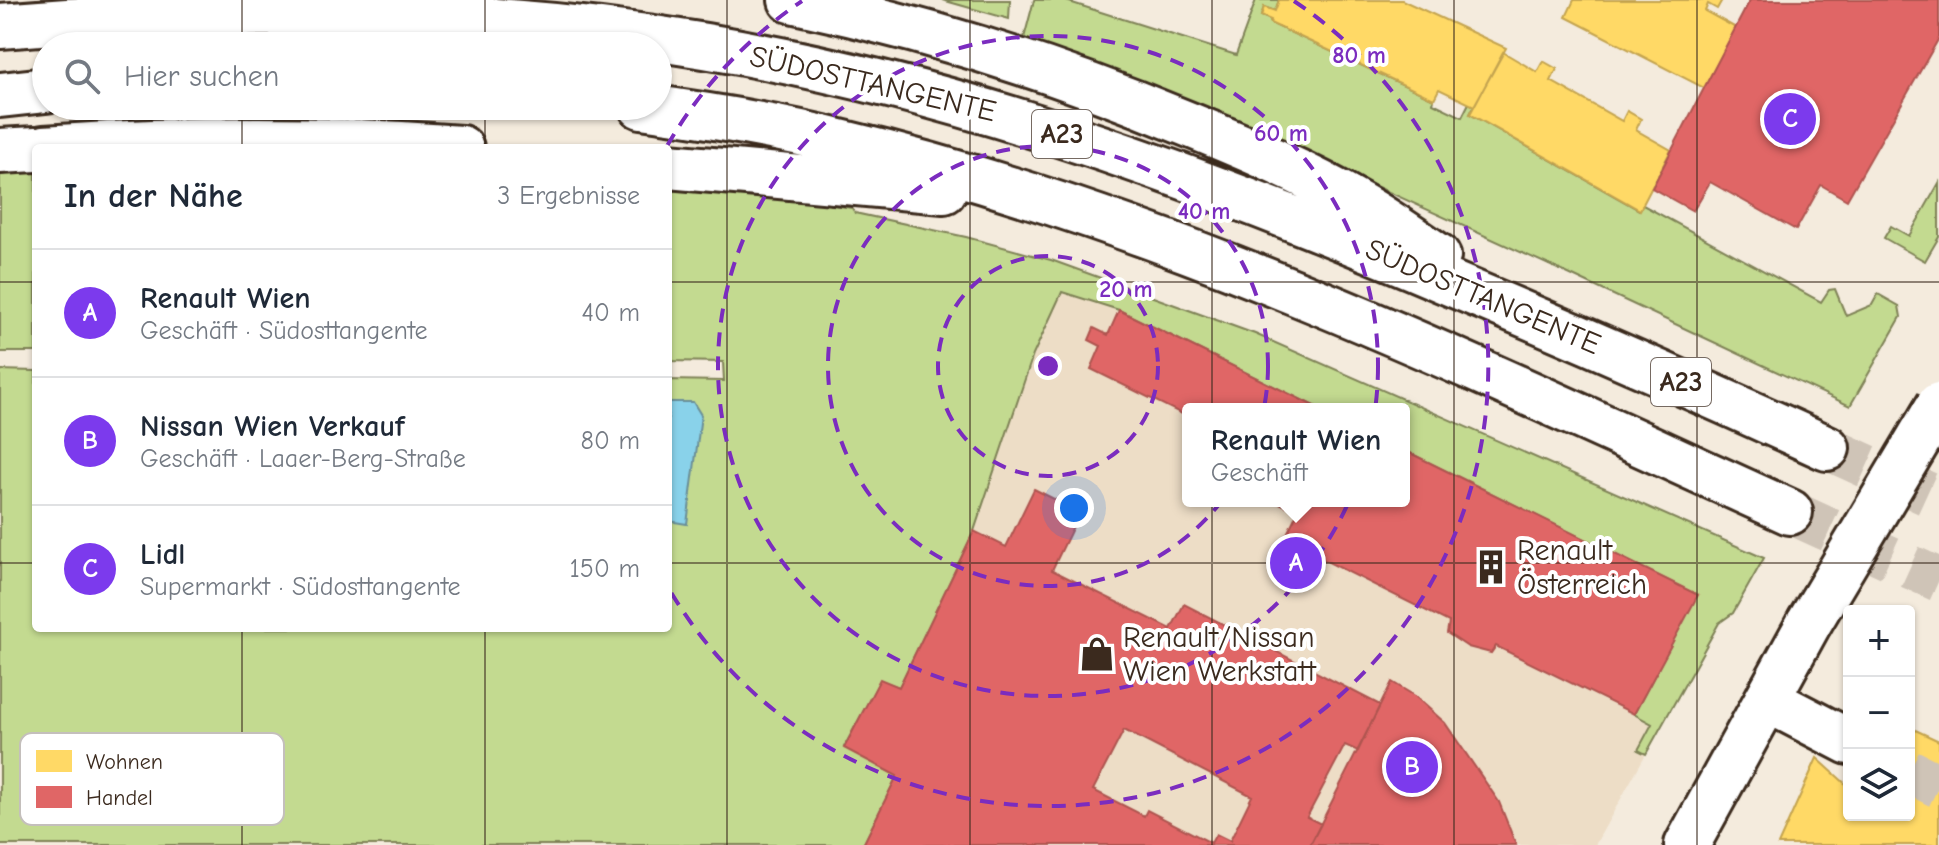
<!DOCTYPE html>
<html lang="de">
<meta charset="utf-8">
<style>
:root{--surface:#fff;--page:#f6f6f7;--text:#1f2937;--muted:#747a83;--line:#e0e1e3;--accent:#7c3aed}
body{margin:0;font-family:"Comic Neue",sans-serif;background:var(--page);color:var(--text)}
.controls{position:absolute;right:24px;bottom:24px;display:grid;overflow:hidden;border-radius:8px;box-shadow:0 2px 6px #0004}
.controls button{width:72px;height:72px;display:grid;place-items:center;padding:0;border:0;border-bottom:2px solid var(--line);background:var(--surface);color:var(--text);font:40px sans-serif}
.you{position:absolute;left:1074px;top:508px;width:28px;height:28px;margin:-20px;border:6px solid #fff;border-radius:50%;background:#1a73e8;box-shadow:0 0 0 12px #1a73e833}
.badge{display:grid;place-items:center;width:52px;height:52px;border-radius:50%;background:var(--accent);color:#fff;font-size:26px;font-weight:700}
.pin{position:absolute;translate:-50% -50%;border:4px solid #fff;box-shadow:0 2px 8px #0006}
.popup{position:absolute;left:1182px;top:403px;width:228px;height:104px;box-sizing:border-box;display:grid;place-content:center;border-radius:8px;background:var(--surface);filter:drop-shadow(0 2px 6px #0005);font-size:26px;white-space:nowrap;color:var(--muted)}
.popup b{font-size:30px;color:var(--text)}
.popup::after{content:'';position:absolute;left:50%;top:100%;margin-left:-16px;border:16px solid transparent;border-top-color:var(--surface)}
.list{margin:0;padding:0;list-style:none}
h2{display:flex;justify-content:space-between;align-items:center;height:104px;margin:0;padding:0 32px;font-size:34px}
h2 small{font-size:26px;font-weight:400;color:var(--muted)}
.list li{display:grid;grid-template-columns:52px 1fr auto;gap:24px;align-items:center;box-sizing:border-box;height:128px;padding:0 32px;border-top:2px solid var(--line)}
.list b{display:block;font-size:30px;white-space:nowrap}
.list p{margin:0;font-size:26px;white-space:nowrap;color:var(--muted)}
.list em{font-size:26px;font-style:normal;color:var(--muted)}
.icon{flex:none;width:44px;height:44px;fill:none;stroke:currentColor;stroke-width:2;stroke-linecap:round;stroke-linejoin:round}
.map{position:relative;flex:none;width:1939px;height:845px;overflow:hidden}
.search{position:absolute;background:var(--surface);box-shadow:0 2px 6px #0004;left:32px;top:32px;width:640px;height:88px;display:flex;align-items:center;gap:20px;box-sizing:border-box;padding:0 28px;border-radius:44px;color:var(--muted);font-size:30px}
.panel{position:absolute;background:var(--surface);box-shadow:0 2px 6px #0004;left:32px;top:144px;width:640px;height:488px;border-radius:8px}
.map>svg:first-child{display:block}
.built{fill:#edddc6}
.green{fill:#c3da90;stroke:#7f8257;stroke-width:2}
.water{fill:#89d2ea;stroke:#6a8f98;stroke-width:2}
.homes{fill:#ffd966;stroke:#c4a450;stroke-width:2}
.shops{fill:#e06666;stroke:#ae5450;stroke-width:2;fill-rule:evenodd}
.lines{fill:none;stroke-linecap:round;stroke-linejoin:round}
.minor-tunnel{stroke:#cfc4b7;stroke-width:44;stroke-dasharray:44 22;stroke-linecap:butt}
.highway-tunnel{stroke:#cfc4b7;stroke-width:44;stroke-dasharray:44 22;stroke-linecap:butt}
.minor-casing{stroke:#3b2a1e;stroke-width:50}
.major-casing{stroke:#3b2a1e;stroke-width:50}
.highway-casing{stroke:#3b2a1e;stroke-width:50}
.minor{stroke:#fff;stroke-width:44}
.major{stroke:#fff;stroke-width:44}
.highway{stroke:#fff;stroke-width:44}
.major-bridge-casing{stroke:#3b2a1e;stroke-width:50;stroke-linecap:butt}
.major-bridge{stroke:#fff;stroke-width:44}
.grid{fill:none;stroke:#3b2a1e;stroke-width:2;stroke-opacity:0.55}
.ring{fill:none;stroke:#7b2cbf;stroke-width:4;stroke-dasharray:14 10}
.labels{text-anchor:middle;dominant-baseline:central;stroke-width:8;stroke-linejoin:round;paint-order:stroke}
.shield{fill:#fff;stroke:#766a62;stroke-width:2}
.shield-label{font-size:28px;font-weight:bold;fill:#3b2a1e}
.street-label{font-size:30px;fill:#3b2a1e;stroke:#fff}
.poi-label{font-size:30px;fill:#3b2a1e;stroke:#fff;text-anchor:start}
.key{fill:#fff;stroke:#c4bfbc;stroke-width:2}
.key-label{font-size:22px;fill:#3b2a1e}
.centre{fill:#7b2cbf;stroke:#fff;stroke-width:4}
.ring-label{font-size:24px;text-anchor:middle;font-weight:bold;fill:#7b2cbf;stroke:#fff;stroke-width:8;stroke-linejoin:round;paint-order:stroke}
</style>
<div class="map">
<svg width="1939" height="845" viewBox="0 0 1939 845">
<rect width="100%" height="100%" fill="#f4ebdd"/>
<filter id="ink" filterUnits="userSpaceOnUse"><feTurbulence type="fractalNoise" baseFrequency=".0125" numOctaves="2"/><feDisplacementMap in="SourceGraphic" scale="16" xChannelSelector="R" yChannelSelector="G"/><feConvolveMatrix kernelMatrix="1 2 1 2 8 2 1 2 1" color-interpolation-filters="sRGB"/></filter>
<g filter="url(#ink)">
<path class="built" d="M1062 292 1119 310 1320 409H1188V501H1404V450L1733 613 1719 623 1595 845H863L844 748 880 679Z"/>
<path class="green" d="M942 0H1010L1009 19Z
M1034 0H1063L1236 55 1256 0H1279L1275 11 1264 7 1261 16 1271 20 1270 23 1434 99 1433 103 1462 117 1469 103 1474 106 1470 114 1639 210 1643 205 1821 302 1829 290 1835 289 1846 316 1872 305 1878 294 1899 306 1901 317 1850 406 1560 270 1244 126 1023 42Z
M36 166V352H0V169Z
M668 181 744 190 852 208 855 213 966 237 1051 260 1255 334 1764 558 1733 613 1719 623 1646 754 1638 750 1652 724 1634 714 1697 595 1404 450V409H1320L1119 310 1062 292 1033 355 974 531 899 687 880 680 844 747 897 776 863 845H0V370L36 371V628H668V380L724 381 723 362 668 361Z
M1939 183V237L1925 261 1884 238 1891 226 1909 236Z"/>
<path class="water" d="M668 402H693L701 415 687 524 668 521Z"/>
<path class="homes" d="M1279 0H1402L1506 48 1474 106 1439 89 1434 99 1270 23 1271 20 1261 16 1264 7 1275 11Z
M1574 0H1722L1717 9 1708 4 1705 11 1736 28 1704 88 1566 17Z
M1503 52 1537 72 1543 61 1557 69 1551 81 1622 121 1627 111 1641 119 1636 130 1671 150 1640 210 1470 114Z
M1909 727 1939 741V845H1778L1817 758 1849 787V815H1909Z"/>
<path class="shops" d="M1750 0H1939V38L1847 200 1821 185 1796 230 1710 182 1693 211 1652 188Z
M1119 310 1320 409H1188V417L1091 369 1101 346 1089 340 1094 328 1108 335Z
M1404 450 1698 595 1634 714 1496 646 1491 653 1468 647 1447 633 1449 622 1284 540 1299 509 1288 503 1286 506 1275 501H1404Z
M1034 489 1080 512 1052 570 1171 629 1184 604 1380 705 1358 751 1345 745 1307 817 1321 824 1310 845H863L897 776 844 748 880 679 899 687 974 531 1006 547ZM1124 730 1252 796 1230 841 1216 834 1211 843 1147 810 1144 816 1093 790Z
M1392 682 1415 696 1445 723 1499 802 1516 845H1310Z"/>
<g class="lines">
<path class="minor-tunnel" d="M1909 771 1939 786"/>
<path class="highway-tunnel" d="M1827 448 1939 499
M1790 512 1939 580"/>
<g class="minor-casing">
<path id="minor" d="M1768 700 1849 742"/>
</g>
<g class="major-casing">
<path id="major" d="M1687 845 1809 623"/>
</g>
<g class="highway-casing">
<path id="highway" d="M791 0C924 28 1054 69 1180 121 1242 146 1304 172 1362 206 1388 221 1413 239 1438 256
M0 26C235 6 472 7 705 46 964 89 1210 181 1450 283 1577 336 1702 391 1827 448
M0 95 46 90
M641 106C707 115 775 126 840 142 1172 221 1481 372 1790 512
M44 148C182 138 322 137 461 148
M0 151 36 149
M668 166 944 191"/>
</g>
<use href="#minor" class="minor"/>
<use href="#major" class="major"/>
<use href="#highway" class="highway"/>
<g class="major-bridge-casing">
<path id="major-bridge" d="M1809 623 1939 405"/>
</g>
<use href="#major-bridge" class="major-bridge"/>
</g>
</g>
<path class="grid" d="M242 0V46M485 0V46M727 0V845M970 0V845M1212 0V845M1454 0V845M1697 0V845M242 106V148M485 106V148M0 282H36M668 282H1939M0 563H36M668 563H1939M242 628V845M485 628V845"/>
<g class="ring">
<circle cx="1048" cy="366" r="110"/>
<circle cx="1048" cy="366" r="220"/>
<circle cx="1048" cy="366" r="330"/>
<path d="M667 146A440 440 0 0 1 802 1M1294 1A440 440 0 1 1 669 589"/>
</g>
<defs>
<g id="building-bare" transform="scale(2.76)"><path d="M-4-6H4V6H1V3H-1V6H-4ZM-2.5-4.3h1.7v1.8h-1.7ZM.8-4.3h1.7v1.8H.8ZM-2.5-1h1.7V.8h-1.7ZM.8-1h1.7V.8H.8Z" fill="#3b2a1e" stroke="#fff" stroke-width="2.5" paint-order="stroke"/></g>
<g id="shop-bare" transform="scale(2.76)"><path d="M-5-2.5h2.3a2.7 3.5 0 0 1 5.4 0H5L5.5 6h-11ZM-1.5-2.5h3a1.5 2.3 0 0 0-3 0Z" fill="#3b2a1e" stroke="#fff" stroke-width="2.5" paint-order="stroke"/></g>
</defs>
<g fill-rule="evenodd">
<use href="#building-bare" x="1491" y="567"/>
<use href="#shop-bare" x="1097" y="654"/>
</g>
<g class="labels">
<g class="shield">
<rect x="1032" y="110" width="60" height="48" rx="6"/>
<rect x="1651" y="358" width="60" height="48" rx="6"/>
</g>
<g class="shield-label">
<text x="1062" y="134">A23</text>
<text x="1681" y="382">A23</text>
</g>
<g class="street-label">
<text transform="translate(873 84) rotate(13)">SÜDOSTTANGENTE</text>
<text transform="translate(1483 297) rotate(23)">SÜDOSTTANGENTE</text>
</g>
<g class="poi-label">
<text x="1517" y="550">Renault<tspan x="1517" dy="34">Österreich</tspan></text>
<text x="1123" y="637">Renault/Nissan<tspan x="1123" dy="34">Wien Werkstatt</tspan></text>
</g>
</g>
<rect x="20" y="733" width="264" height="92" rx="12" class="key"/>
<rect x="36" y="750" width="36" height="22" fill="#ffd966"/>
<rect x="36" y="786" width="36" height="22" fill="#e06666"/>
<g class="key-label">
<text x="86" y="769">Wohnen</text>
<text x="86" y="805">Handel</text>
</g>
<circle cx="1048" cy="366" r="12" class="centre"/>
<g class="ring-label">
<text x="1359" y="63">80 m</text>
<text x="1281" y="141">60 m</text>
<text x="1204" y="219">40 m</text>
<text x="1126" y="297">20 m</text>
</g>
</svg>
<div class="controls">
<button>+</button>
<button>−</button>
<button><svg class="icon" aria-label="layers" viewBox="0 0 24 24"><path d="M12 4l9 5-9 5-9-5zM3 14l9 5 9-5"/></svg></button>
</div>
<div class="you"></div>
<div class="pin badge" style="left:1296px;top:563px">A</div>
<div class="popup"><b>Renault Wien</b>Geschäft</div>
<div class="pin badge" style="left:1412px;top:767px">B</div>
<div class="pin badge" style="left:1790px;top:119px">C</div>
<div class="search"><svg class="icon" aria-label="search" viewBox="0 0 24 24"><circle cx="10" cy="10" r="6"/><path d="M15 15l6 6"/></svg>Hier suchen</div>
<section class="panel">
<h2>In der Nähe<small>3 Ergebnisse</small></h2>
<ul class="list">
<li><span class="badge">A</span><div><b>Renault Wien</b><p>Geschäft · Südosttangente</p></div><em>40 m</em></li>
<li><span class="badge">B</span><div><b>Nissan Wien Verkauf</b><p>Geschäft · Laaer-Berg-Straße</p></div><em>80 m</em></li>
<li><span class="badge">C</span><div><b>Lidl</b><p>Supermarkt · Südosttangente</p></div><em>150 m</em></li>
</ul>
</section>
</div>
